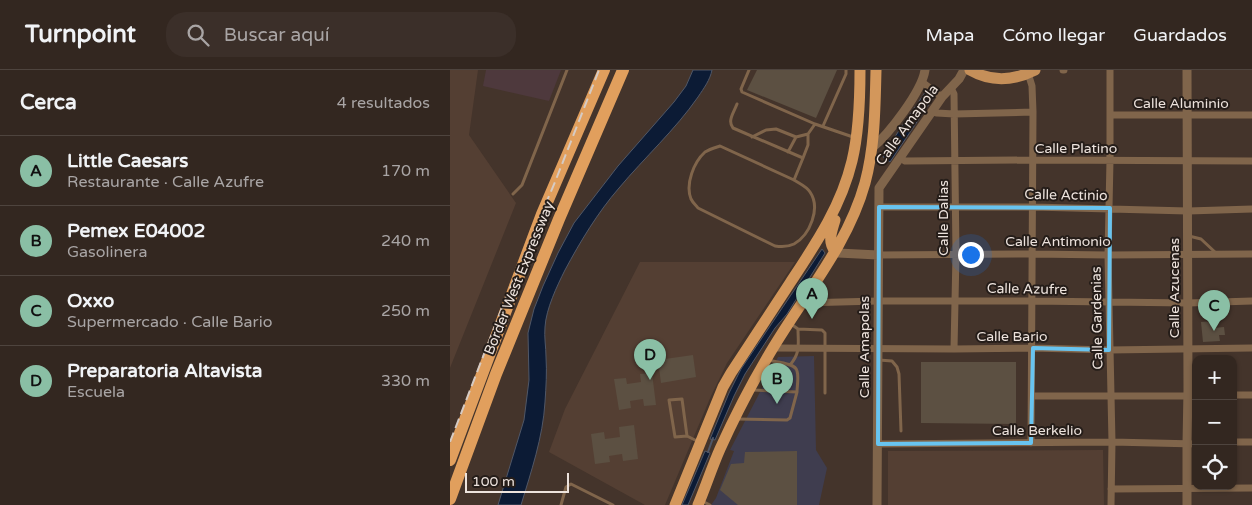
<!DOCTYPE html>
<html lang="es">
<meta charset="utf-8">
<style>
:root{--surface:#332720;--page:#3b2f29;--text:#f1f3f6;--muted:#a9a5a5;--line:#4e443e;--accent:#8abfa5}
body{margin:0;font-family:"Varela Round",sans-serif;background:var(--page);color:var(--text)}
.controls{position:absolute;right:15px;bottom:15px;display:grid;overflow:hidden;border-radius:10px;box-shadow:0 1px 4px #0004}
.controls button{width:45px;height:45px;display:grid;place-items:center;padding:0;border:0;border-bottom:1px solid var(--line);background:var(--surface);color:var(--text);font:25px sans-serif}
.scale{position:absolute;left:15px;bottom:12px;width:104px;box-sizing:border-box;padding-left:5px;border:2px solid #ede3dd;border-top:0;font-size:14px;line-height:18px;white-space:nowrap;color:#ede3dd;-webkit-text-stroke:4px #251d19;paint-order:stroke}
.you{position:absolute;left:520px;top:184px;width:18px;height:18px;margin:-12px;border:4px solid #fff;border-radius:50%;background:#1a73e8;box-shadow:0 0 0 8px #1a73e833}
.badge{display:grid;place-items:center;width:32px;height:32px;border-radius:50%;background:var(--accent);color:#111;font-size:16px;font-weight:700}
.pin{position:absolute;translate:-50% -41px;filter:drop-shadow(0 1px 2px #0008)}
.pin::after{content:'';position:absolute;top:26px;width:18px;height:15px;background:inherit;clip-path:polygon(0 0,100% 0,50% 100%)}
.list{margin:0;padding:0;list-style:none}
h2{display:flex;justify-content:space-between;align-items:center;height:65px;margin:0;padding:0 20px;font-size:21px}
h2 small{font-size:16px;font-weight:400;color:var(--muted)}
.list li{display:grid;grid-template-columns:32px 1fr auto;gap:15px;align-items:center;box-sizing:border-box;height:70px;padding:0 20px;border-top:1px solid var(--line)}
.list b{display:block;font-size:19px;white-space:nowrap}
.list p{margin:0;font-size:16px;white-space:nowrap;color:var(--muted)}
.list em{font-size:16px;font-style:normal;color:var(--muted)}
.icon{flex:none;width:28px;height:28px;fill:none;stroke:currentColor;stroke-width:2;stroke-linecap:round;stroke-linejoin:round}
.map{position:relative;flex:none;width:802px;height:435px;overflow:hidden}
header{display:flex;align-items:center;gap:30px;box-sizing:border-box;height:70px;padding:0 25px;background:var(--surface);border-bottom:1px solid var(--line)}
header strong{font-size:24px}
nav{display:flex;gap:28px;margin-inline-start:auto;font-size:18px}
.search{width:350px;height:45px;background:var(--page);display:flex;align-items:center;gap:12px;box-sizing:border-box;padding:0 18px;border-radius:20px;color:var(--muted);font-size:19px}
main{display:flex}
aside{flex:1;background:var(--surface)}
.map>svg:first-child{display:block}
.commercial{fill:#3f3d4f}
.industrial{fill:#4e393d}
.built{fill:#543f33}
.water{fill:#0c1b35;stroke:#505767}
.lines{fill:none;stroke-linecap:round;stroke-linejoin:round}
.stream{stroke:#505767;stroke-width:2}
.building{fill:#5c5042}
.service{stroke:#80654b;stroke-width:3}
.minor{stroke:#80654b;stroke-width:7}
.tertiary{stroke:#80654b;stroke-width:9}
.primary{stroke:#c58f59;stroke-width:11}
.trunk{stroke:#d3975b;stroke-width:11}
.motorway{stroke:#e19f5d;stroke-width:12}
.rail{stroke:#d6cbc4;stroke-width:2;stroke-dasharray:10 5;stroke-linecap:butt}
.marked{fill:none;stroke:#68c4f0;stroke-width:4;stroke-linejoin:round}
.labels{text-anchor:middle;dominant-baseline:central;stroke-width:4;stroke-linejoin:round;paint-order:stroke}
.street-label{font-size:14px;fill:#ede3dd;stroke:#251d19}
</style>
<header>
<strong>Turnpoint</strong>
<div class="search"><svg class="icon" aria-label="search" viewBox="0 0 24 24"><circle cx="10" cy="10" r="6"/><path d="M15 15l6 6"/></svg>Buscar aquí</div>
<nav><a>Mapa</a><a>Cómo llegar</a><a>Guardados</a></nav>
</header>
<main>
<aside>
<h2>Cerca<small>4 resultados</small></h2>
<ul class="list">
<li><span class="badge">A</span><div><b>Little Caesars</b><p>Restaurante · Calle Azufre</p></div><em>170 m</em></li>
<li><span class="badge">B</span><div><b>Pemex E04002</b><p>Gasolinera</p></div><em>240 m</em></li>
<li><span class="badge">C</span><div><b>Oxxo</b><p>Supermercado · Calle Bario</p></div><em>250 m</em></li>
<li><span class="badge">D</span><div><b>Preparatoria Altavista</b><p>Escuela</p></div><em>330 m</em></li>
</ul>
</aside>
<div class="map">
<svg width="802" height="435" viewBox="0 0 802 435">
<rect width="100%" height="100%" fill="#44342b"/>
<path class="commercial" d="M364 286 366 380 377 398 369 435H261L266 428 284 381 280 380 328 287Z"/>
<path class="industrial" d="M36 0H111L99 31 33 16Z"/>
<path class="built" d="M0 0H28L19 65 66 133 0 298Z
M190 192H345L277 293 261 326 215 435H195L99 382 115 339Z
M653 380 654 435H438V381Z"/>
<path class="water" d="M243 0H262C260 10 254 18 248 27 225 60 195 87 169 118 148 142 130 172 115 200 107 216 96 239 95 257 94 267 96 277 96 287 97 302 96 317 95 332 93 367 81 402 71 435H48L74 350 79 310 78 263 84 239 93 216 108 183 124 153 168 96 224 32 236 16Z
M476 21 483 28 440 92 433 87 442 71Z
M372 179 375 183 337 244 325 258 295 304 284 326 265 370 260 369 279 323 291 299Z
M255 381 260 383 238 435H232Z"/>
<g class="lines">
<path class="stream" d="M258 382 263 368"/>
</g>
<path class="building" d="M307 0H387L366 48 297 20Z
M763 251 764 258 774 257 775 265H769L770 271 753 272 751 252Z
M243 285 246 307 211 313 208 290Z
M471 292H566V354L471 353Z
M202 303 206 335 194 336 193 329 180 331 181 338 169 340 164 309 176 308 177 314 191 312 190 304Z
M184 355 188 389 173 391 172 384 159 386 160 392 145 394 141 364 154 362 155 369 170 367 169 357Z
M347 381V435H288L270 420 281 394 294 393 295 382Z"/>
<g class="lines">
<path class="service" d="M299 0 291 19 292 22 365 54 403 67
M287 34C284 42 277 51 283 58L353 88 358 75V64L365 54
M373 56 396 4V0
M302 67 316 60 326 59 346 67 358 64
M270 76 344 110C350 114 356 116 360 122 371 138 360 165 344 174 338 177 331 177 325 176L248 138C246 135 243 133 241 129 235 114 244 92 255 82 260 79 264 78 270 76Z
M338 82 346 67
M344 110 353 88
M63 124 72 115 117 0
M739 166 751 169 766 183
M348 259 372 260 375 263V323
M429 290 442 291 447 297 449 304 451 361
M340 295C351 282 348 274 348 259L341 254
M303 320 347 322C347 316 349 307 347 301 346 293 325 292 318 290
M287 349 337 350 340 348 347 322
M237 366 232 329 219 330 225 367 237 366 249 372
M252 431 260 435
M111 435 116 417 121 414 163 435"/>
<path class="minor" d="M613 0H614
M660 0V90L658 185 662 372 661 435
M578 3 582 16 583 42 581 373
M472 12 492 27
M501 18 504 24 506 184 504 279
M483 42 487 43 504 44 583 42
M660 45H802
M450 88 455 91 583 90 802 91
M429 137H583L738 141 802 139
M428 185 583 184 658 185 802 184
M352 233 428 231H582L738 233 802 231
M322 278 504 279 583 278 659 280 802 278
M783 325H802
M582 326H746
M783 372H802
M428 374 662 372 746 374
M661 419 802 418"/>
<path class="tertiary" d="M737 0 738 320 737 374V435
M422 78C439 64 472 21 475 0
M429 118 492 27 509 9 514 0
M385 181 388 183 428 185
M427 435 429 118"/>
<path class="primary" d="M520 0C541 12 563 11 585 0"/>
<path class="trunk" d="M385 181C377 171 382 161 385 150
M225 435 273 317 281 303C301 273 320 243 340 213 365 175 391 137 402 91 409 62 410 30 410 0
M248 435C256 416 262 397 270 379 284 348 300 317 317 288 350 230 397 178 415 113 425 76 425 38 426 0"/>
<path class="motorway" d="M0 390 92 144 154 0
M0 429 46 304 109 149 173 0"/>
<path class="rail" d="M0 372 53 235 105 112 149 0"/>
</g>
<path class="marked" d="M429 137 660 138 659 280 583 278 581 373 428 374Z"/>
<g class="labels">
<g class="street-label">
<text x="731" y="33">Calle Aluminio</text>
<text transform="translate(457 55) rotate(-54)">Calle Amapola</text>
<text x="626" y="78">Calle Platino</text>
<text transform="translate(616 125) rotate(1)">Calle Actinio</text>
<text transform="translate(493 148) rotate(-90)">Calle Dalias</text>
<text x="608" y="171">Calle Antimonio</text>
<text transform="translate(69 208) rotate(-68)">Border West Expressway</text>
<text transform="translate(724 218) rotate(-90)">Calle Azucenas</text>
<text transform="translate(577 219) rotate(1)">Calle Azufre</text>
<text transform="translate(647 248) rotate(-91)">Calle Gardenias</text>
<text x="562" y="266">Calle Bario</text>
<text transform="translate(414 277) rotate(-90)">Calle Amapolas</text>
<text x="587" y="360">Calle Berkelio</text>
</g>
</g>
</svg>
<div class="controls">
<button>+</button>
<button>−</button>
<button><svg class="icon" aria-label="locate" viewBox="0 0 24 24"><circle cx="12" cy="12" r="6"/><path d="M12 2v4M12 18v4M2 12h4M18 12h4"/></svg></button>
</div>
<div class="scale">100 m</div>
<div class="you"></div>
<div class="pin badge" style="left:362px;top:249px">A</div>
<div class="pin badge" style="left:327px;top:334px">B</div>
<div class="pin badge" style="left:764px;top:261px">C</div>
<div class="pin badge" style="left:200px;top:310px">D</div>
</div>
</main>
